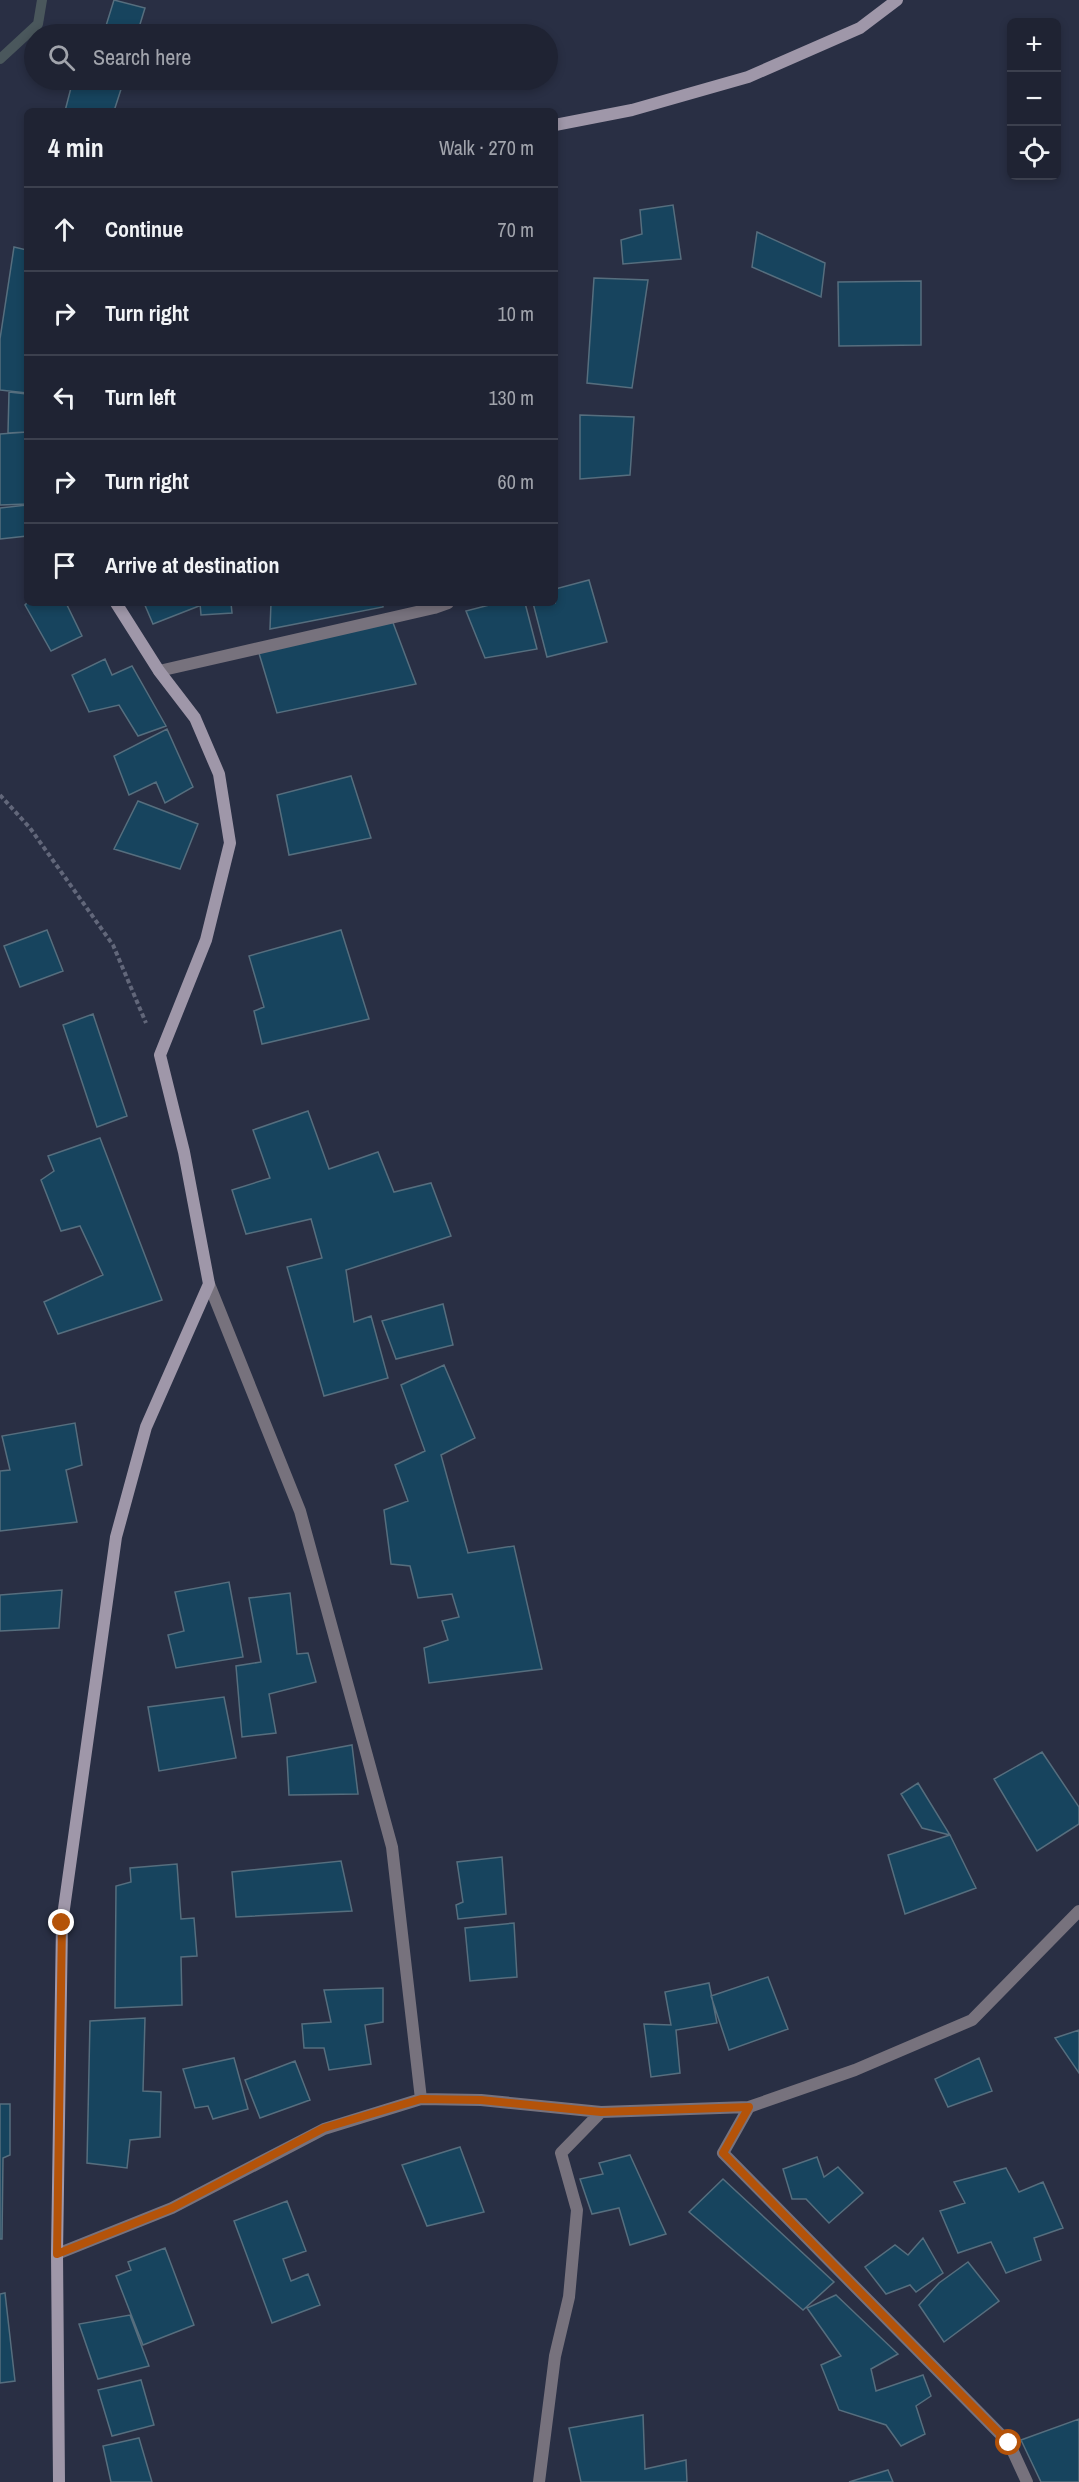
<!DOCTYPE html>
<meta charset="utf-8">
<style>
:root{--surface:#1f2333;--page:#2c2f3f;--text:#f1f3f6;--muted:#a1a4ac;--line:#3c404e}
body{margin:0;font-family:"Archivo Narrow",sans-serif;background:var(--page);color:var(--text)}
.controls{position:absolute;right:18px;top:18px;display:grid;overflow:hidden;border-radius:9px;box-shadow:0 3px 9px #0003}
.controls button{width:54px;height:54px;display:grid;place-items:center;padding:0;border:0;border-bottom:2px solid var(--line);background:var(--surface);color:var(--text);font:30px sans-serif}
.stop{position:absolute;width:18px;height:18px;margin:-14px;border:4px solid #b45309;border-radius:50%;background:#fff}
.stop.end{background:#b45309;border-color:#fff;box-shadow:0 2px 6px #0008}
.list{margin:0;padding:0;list-style:none}
h2{display:flex;justify-content:space-between;align-items:center;height:78px;margin:0;padding:0 24px;font-size:26px}
h2 small{font-size:20px;font-weight:400;color:var(--muted)}
.list li{display:grid;grid-template-columns:39px 1fr auto;gap:18px;align-items:center;box-sizing:border-box;height:84px;padding:0 24px;border-top:2px solid var(--line)}
.list b{display:block;font-size:22px;white-space:nowrap}
.list em{font-size:20px;font-style:normal;color:var(--muted)}
.icon{flex:none;width:33px;height:33px;fill:none;stroke:currentColor;stroke-width:2;stroke-linecap:round;stroke-linejoin:round}
.map{position:relative;flex:none;width:1079px;height:2482px;overflow:hidden}
.search{position:absolute;background:var(--surface);box-shadow:0 3px 9px #0003;left:24px;top:24px;width:534px;height:66px;display:flex;align-items:center;gap:15px;box-sizing:border-box;padding:0 21px;border-radius:33px;color:var(--muted);font-size:22px}
.panel{position:absolute;background:var(--surface);box-shadow:0 3px 9px #0003;left:24px;top:108px;width:534px;height:498px;border-radius:9px}
.map>svg:first-child{display:block}
.lines{fill:none;stroke-linecap:round;stroke-linejoin:round}
.stream{stroke:#4a575c;stroke-width:10}
.building{fill:#17445e;stroke:#566e7e;stroke-width:1.5}
.path{stroke:#62677a;stroke-width:4;stroke-dasharray:4.5 3;stroke-linecap:butt}
.street{stroke:#77727d;stroke-width:12}
.secondary{stroke:#9f97a9;stroke-width:12}
.route{stroke:#b45309;stroke-width:8}
</style>
<div class="map">
<svg width="1079" height="2482" viewBox="0 0 1079 2482">
<rect width="100%" height="100%" fill="#292f44"/>
<g class="lines">
<path class="stream" d="M0 59 38 24 42 0"/>
</g>
<path class="building" d="M114 0 145 8 137 34H85L87 27 105 29Z
M73 80H124L114 111H65Z
M673 205 681 259 623 264 621 240 642 234 640 210Z
M757 232 825 263 821 297 752 267Z
M14 247 27 250V393L0 390V339Z
M594 278 648 280 632 388 587 383Z
M921 281V345L839 346 838 282Z
M9 392 27 394V432L8 433Z
M580 415 634 417 630 475 580 479Z
M27 432V504L0 505V434Z
M27 505V536L0 539V508Z
M589 580 607 642 547 657 533 603H555V589Z
M27 603H66L82 636 51 651 25 605Z
M144 603H198L199 606 153 624Z
M200 603H231L232 613 201 615Z
M271 603H383V607L270 629Z
M497 603H525L537 649 485 658 466 611Z
M392 620 416 684 277 713 258 650Z
M105 659 112 675 132 666 166 726 138 736 119 705 89 712 72 675Z
M167 729 193 787 165 803 156 782 129 795 114 756Z
M351 776 371 838 289 855 277 795Z
M138 801 198 824 180 869 114 849Z
M47 930 63 971 20 987 4 946Z
M341 930 369 1019 262 1044 254 1011 264 1007 249 956Z
M93 1014 127 1116 97 1127 63 1025Z
M308 1111 329 1169 378 1152 394 1192 431 1183 451 1236 346 1270 354 1322 371 1316 388 1378 324 1396 287 1267 322 1258 311 1219 246 1234 232 1190 270 1178 253 1130Z
M100 1138 162 1300 58 1334 44 1302 103 1275 80 1226 61 1231 41 1180 54 1171 48 1156Z
M443 1304 453 1345 396 1359 382 1321Z
M444 1365 475 1438 441 1455 468 1553 514 1546 542 1669 429 1683 424 1648 448 1640 442 1621 459 1617 452 1594 418 1598 410 1566 391 1564 384 1510 408 1501 395 1465 425 1451 401 1385Z
M75 1423 82 1465 66 1470 77 1522 0 1531V1471L10 1470 2 1436Z
M229 1582 243 1657 176 1668 168 1635 184 1631 175 1592Z
M62 1590 59 1628 0 1631V1595Z
M290 1593 297 1654 308 1653 316 1682 269 1694 276 1733 242 1737 236 1666 261 1662 249 1598Z
M224 1697 236 1758 159 1771 148 1707Z
M352 1745 358 1794 289 1795 287 1757Z
M1042 1752 1079 1807V1824L1037 1851 994 1779Z
M918 1783 950 1835 922 1828 901 1794Z
M950 1835 976 1888 905 1914 888 1855Z
M502 1857 506 1914 458 1919 456 1905 463 1902 457 1862Z
M341 1861 352 1911 236 1917 232 1872Z
M177 1864 181 1919 194 1918 197 1956 181 1957 182 2005 115 2008 116 1886 131 1882 130 1868Z
M514 1923 517 1977 470 1981 465 1928Z
M768 1977 788 2029 729 2050 711 1996Z
M709 1983 717 2023 676 2030 680 2073 651 2077 644 2024 671 2025 665 1992Z
M383 1988V2022L365 2025 371 2064 329 2070 324 2048H304L302 2024 331 2022 324 1990Z
M145 2018 143 2091 161 2092 160 2137 130 2140 127 2168 87 2163 90 2021Z
M1079 2030V2073L1055 2038Z
M234 2058 248 2109 213 2119 208 2106 195 2108 183 2069Z
M979 2058 992 2091 948 2107 935 2079Z
M295 2061 310 2100 260 2118 245 2080Z
M0 2104H10V2155L3 2158 2 2239H0Z
M460 2147 484 2212 427 2226 402 2165Z
M630 2155 666 2234 630 2245 619 2208 592 2214 580 2179 603 2174 599 2163Z
M817 2157 824 2177 838 2167 863 2193 829 2223 806 2199H792L783 2169Z
M1006 2168 1019 2192 1043 2182 1063 2228 1034 2238 1041 2260 1006 2273 991 2242 958 2253 940 2211 965 2203 954 2182Z
M723 2179 834 2282 803 2310 689 2212Z
M287 2201 306 2251 283 2259 291 2281 308 2274 320 2305 272 2323 234 2221Z
M923 2238 943 2273 916 2292 910 2285 886 2294 865 2267 895 2245 908 2255Z
M165 2248 194 2325 143 2345 116 2276 131 2270 128 2262Z
M968 2262 999 2301 944 2342 919 2305 939 2283Z
M5 2293 15 2381 0 2383V2294Z
M836 2295 898 2354 871 2369 876 2391 923 2375 931 2396 916 2406 925 2434 901 2446 886 2425 839 2410 821 2365 841 2356 807 2308Z
M130 2315 149 2366 98 2379 79 2324Z
M141 2380 154 2425 112 2436 98 2390Z
M643 2415 645 2469 686 2460 687 2482H581L569 2428Z
M1079 2419V2482H1041L1021 2440Z
M139 2438 152 2482H111L103 2446Z
M888 2470 893 2482H849Z"/>
<g class="lines">
<path class="path" d="M0 795 30 828 113 945 146 1023"/>
<path class="street" d="M159 671 434 608 448 603
M209 1284 300 1511 392 1847 421 2099
M749 2107 723 2153 1009 2443 1027 2482
M57 2254 172 2208 324 2129 421 2099 481 2100 601 2112 749 2107 855 2070 972 2020 1079 1911
M539 2482 555 2356 569 2297 577 2210 561 2153 601 2112"/>
<path class="secondary" d="M555 125 632 110 748 77 860 28 897 0
M59 2482 57 2254 62 1923 116 1537 146 1427 209 1284 184 1152 160 1055 206 940 230 843 219 774 195 718 159 671 116 603"/>
</g>
<g class="lines">
<path class="route" d="M62 1923 57 2254 172 2208 324 2128 421 2099 481 2100 601 2112 749 2107 723 2153 1009 2443"/>
</g>
</svg>
<div class="controls">
<button>+</button>
<button>−</button>
<button><svg class="icon" aria-label="locate" viewBox="0 0 24 24"><circle cx="12" cy="12" r="6"/><path d="M12 2v4M12 18v4M2 12h4M18 12h4"/></svg></button>
</div>
<div class="stop" style="left:1009px;top:2443px"></div>
<div class="stop end" style="left:62px;top:1923px"></div>
<div class="search"><svg class="icon" aria-label="search" viewBox="0 0 24 24"><circle cx="10" cy="10" r="6"/><path d="M15 15l6 6"/></svg>Search here</div>
<section class="panel">
<h2>4 min<small>Walk · 270 m</small></h2>
<ul class="list">
<li><svg class="icon" aria-label="ahead" viewBox="0 0 24 24"><path d="M12 20V5M6 11l6-6 6 6"/></svg><div><b>Continue</b></div><em>70 m</em></li>
<li><svg class="icon" aria-label="right" viewBox="0 0 24 24"><path d="M7 20v-9h11M14 6l5 5-5 5"/></svg><div><b>Turn right</b></div><em>10 m</em></li>
<li><svg class="icon" aria-label="left" viewBox="0 0 24 24"><path d="M17 20v-9H6M10 6l-5 5 5 5"/></svg><div><b>Turn left</b></div><em>130 m</em></li>
<li><svg class="icon" aria-label="right" viewBox="0 0 24 24"><path d="M7 20v-9h11M14 6l5 5-5 5"/></svg><div><b>Turn right</b></div><em>60 m</em></li>
<li><svg class="icon" aria-label="arrive" viewBox="0 0 24 24"><path d="M6 21V4h12l-3 4 3 4H6"/></svg><div><b>Arrive at destination</b></div></li>
</ul>
</section>
</div>
